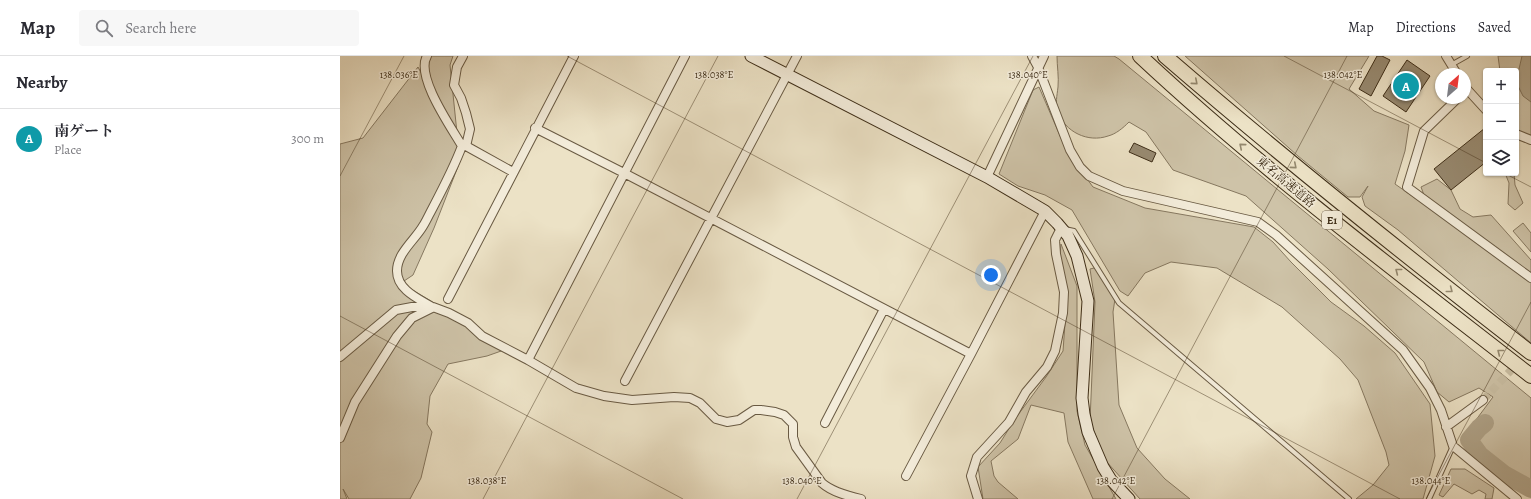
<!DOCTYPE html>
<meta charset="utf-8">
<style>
:root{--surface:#fff;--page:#f7f7f7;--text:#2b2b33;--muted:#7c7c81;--line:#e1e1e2;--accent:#db2777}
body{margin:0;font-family:Alegreya,"Noto Serif JP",serif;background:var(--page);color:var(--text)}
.controls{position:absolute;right:12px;top:12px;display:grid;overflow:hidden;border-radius:4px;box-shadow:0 1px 3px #0004}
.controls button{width:36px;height:36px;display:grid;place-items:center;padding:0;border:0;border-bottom:1px solid var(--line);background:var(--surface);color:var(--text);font:20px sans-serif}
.compass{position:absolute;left:1095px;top:12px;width:36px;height:36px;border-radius:50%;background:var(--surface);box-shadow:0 1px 3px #0004;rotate:28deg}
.you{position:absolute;left:651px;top:219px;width:14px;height:14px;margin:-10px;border:3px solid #fff;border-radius:50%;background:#1a73e8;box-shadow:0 0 0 6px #1a73e833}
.badge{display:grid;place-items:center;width:26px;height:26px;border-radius:50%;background:var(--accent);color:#fff;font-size:13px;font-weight:700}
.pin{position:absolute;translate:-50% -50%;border:2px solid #fff;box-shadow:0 1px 4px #0006}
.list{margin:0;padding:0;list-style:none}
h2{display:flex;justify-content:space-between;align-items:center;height:52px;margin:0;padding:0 16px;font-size:17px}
h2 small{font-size:13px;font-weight:400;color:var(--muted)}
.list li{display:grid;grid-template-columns:26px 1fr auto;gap:12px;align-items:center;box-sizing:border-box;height:60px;padding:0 16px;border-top:1px solid var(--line)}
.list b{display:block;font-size:15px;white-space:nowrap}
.list p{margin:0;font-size:13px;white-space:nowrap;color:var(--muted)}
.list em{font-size:13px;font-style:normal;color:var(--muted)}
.icon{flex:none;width:22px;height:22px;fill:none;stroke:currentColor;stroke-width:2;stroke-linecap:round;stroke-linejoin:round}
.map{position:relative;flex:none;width:1191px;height:443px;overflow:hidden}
header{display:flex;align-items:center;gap:24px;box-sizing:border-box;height:56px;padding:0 20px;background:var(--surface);border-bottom:1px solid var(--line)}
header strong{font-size:19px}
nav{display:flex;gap:22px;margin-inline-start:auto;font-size:14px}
.search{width:280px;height:36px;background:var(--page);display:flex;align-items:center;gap:10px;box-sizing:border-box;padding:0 14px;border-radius:4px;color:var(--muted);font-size:15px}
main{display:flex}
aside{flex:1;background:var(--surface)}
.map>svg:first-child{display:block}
.green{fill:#cec3a8;stroke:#867860}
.water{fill:#b0a48a;stroke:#82745c}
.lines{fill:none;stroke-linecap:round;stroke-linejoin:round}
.river{stroke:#b0a48a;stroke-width:18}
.building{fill:#988b72;stroke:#3d2d17}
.street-tunnel{stroke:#c9bea3;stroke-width:8;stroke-dasharray:8 4;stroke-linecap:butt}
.lane-casing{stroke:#695a43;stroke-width:6}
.street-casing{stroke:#695a43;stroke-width:10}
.secondary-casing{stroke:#3d2d17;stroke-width:13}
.highway-casing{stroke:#3d2d17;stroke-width:16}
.lane{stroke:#f3ecda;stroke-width:4}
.street{stroke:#f3ecda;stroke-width:8}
.secondary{stroke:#f3ecda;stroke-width:11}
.highway{stroke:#ece2c6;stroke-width:14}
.oneway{stroke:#94886e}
.ticks{fill:none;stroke:#3d2d17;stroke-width:1;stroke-opacity:0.45}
.labels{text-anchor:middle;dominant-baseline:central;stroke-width:3;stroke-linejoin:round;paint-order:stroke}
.shield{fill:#f3ecda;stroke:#746652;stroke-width:1}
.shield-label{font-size:11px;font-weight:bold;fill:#3d2d17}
.street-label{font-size:12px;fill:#3d2d17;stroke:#f3ecda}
.ticks-label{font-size:10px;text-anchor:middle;fill:#3d2d17;stroke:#f3ecda;stroke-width:3;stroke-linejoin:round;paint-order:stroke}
</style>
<header>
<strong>Map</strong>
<div class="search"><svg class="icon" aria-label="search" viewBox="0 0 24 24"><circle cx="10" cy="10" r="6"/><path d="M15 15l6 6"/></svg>Search here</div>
<nav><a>Map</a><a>Directions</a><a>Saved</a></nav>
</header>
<main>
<aside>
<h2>Nearby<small></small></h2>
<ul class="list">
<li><span class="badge" style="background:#0f9aa8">A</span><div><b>南ゲート</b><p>Place</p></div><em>300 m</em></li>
</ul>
</aside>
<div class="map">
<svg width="1191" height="443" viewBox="0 0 1191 443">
<rect width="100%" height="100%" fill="#ece2c6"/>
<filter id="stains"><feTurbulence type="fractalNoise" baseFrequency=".005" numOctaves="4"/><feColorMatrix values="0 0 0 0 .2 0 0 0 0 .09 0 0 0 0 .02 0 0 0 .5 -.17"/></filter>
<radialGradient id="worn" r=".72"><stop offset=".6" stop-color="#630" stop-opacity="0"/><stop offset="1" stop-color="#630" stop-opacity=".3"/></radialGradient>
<path class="green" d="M87 0H113L110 9 117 77 126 90 94 172 73 219 61 227 119 262 164 294 147 300 108 308 90 340 87 368 92 376 81 422 70 443H9L3 433 7 443H0V88L23 82 78 11 90 33Z
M717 0H774L779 3 1191 342V433L1184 428 1165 425 1133 400 1121 384 1153 341 1139 332 1109 346 1097 336 1084 306 988 213 906 140 833 114 806 76 789 66C783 72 776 78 768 80 748 87 725 76 718 56 715 47 717 40 718 31 719 21 717 10 717 0Z
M845 0H1029L1009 33 1034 55 1069 69 1065 95 1055 128 1191 223V287L1058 174 1025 150 1022 141 1028 130 1020 141H1008L958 100Z
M1158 0H1191V81L1176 77V15H1160Z
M699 31 727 96 753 131 805 152 914 171 933 186 951 206 991 246 1024 270 1055 297 1090 348 1095 400 1083 443H1016L1033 429 1049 409 1046 396 1018 324 1000 303 942 251 877 212 831 206 805 217 788 240 780 235 732 154 705 139 678 130 659 118 693 34Z
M1165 117H1174L1175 129 1183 147 1175 154 1168 148 1169 127Z
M1097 123 1111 134 1120 153 1133 161 1151 159 1191 204V221L1084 139 1081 131Z
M1183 167 1191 177V196L1173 175Z
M721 188 737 230V355L745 389 776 443H753L728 386 724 357 691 349 678 383 651 405 654 420 658 426 678 443H643L638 411 660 387 675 363 706 321 723 295 727 240 720 199Z
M758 211 775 243 773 256 779 349 797 392 825 423 850 443H800L765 404 750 365 755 246 750 213Z
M1111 413H1125L1154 432 1152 443H1145L1146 438 1139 434 1132 438 1114 428 1103 441 1099 439Z"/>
<path class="water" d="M1182 0H1191V46L1183 40 1176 26Z"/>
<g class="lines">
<path class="river" d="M1145 367 1139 372 1129 384 1140 399 1164 418 1191 433"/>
</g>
<path class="building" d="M1037 0H1042L1050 4 1031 40 1019 33Z
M1067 4 1090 20 1066 56 1043 40Z
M1145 72 1146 74V106L1111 134 1094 113Z
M794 87 816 97 812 106 789 96Z"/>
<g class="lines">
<path class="street-tunnel" d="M1143 344 1191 293"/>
<g class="lane-casing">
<path id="lane" d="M1111 9 1127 0
M725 173 734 175 779 247 1009 443
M1089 443 1113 390"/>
</g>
<g class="street-casing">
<path id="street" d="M87 0C75 20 111 71 122 90 113 114 101 136 89 159 87 163 85 167 83 170 75 184 57 197 57 215 57 234 79 243 92 251
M123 0 117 11 114 29 121 42 126 57 130 73 126 90 173 116
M692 0 698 11 730 94 740 111 749 120 783 135 918 166 936 179 1063 294 1090 332 1101 354 1113 390 1177 443
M1106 0 1117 18
M1125 31 1146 54
M1118 42 1084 75 1067 131 1191 222
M195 72 284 117 631 298
M1176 78 1191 84
M647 121 704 0
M108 243 234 0
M0 301 56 254 72 251H93L109 257 128 267 142 280 188 304 236 332 264 340 292 344 334 341 350 342 360 347 376 363 387 366 399 364 414 354H421L435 356 444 359 453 368V381L456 391 482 427C492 436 508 440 521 443
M188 304 345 0
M285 325 457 0
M485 367 544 253
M1106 371 1143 344
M0 382 15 346 57 280 72 262 92 252
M566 420 631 298 705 155
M638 443 631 420 637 401 669 366 686 336 707 311 715 295 723 257 724 236 716 198 715 184 721 172"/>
</g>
<g class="secondary-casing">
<path id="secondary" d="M411 0 647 121 705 155 717 167 728 180 737 200 748 245 742 342 744 358 748 376 763 411 771 424 789 443"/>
</g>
<g class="highway-casing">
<path id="highway" d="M800 0C922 114 1059 217 1191 320
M825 0C944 103 1067 201 1191 297"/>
</g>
<use href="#lane" class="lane"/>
<use href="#street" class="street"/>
<use href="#secondary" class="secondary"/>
<use href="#highway" class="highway"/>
</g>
<defs><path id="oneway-chevron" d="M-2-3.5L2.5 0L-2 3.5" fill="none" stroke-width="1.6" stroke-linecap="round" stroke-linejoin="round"/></defs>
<g class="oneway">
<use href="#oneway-chevron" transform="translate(855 26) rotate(41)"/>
<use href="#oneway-chevron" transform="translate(902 90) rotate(-140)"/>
<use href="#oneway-chevron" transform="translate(954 110) rotate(40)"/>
<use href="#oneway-chevron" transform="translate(1058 215) rotate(-142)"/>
<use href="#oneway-chevron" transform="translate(1110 234) rotate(38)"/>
<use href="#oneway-chevron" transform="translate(1160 296) rotate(-142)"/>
</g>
<path class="ticks" d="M227 0 1060 443M944 0 1146 107M1164 117 1191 131M0 120 64 0M0 260 343 443M143 443 378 0M457 443 693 0M772 443 1007 0M1086 443 1191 246"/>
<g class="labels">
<rect class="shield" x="982" y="155" width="20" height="18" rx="3"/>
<g class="shield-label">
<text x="992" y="164">E1</text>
</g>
<g class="street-label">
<text transform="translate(946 126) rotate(40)">東名高速道路</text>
</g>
</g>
<g class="ticks-label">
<text x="59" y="22">138.036°E</text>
<text x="374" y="22">138.038°E</text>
<text x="688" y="22">138.040°E</text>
<text x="1003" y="22">138.042°E</text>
<text x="147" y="428">138.038°E</text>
<text x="462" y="428">138.040°E</text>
<text x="776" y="428">138.042°E</text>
<text x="1091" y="428">138.044°E</text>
</g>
<rect width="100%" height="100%" filter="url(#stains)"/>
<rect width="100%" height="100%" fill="url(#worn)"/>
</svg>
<div class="controls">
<button>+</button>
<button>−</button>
<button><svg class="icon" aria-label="layers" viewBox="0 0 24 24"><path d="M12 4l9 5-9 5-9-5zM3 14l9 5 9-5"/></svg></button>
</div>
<svg class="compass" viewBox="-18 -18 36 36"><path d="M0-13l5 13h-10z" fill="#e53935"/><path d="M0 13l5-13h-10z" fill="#7c7c81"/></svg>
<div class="you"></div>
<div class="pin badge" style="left:1066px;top:30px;background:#0f9aa8">A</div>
</div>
</main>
